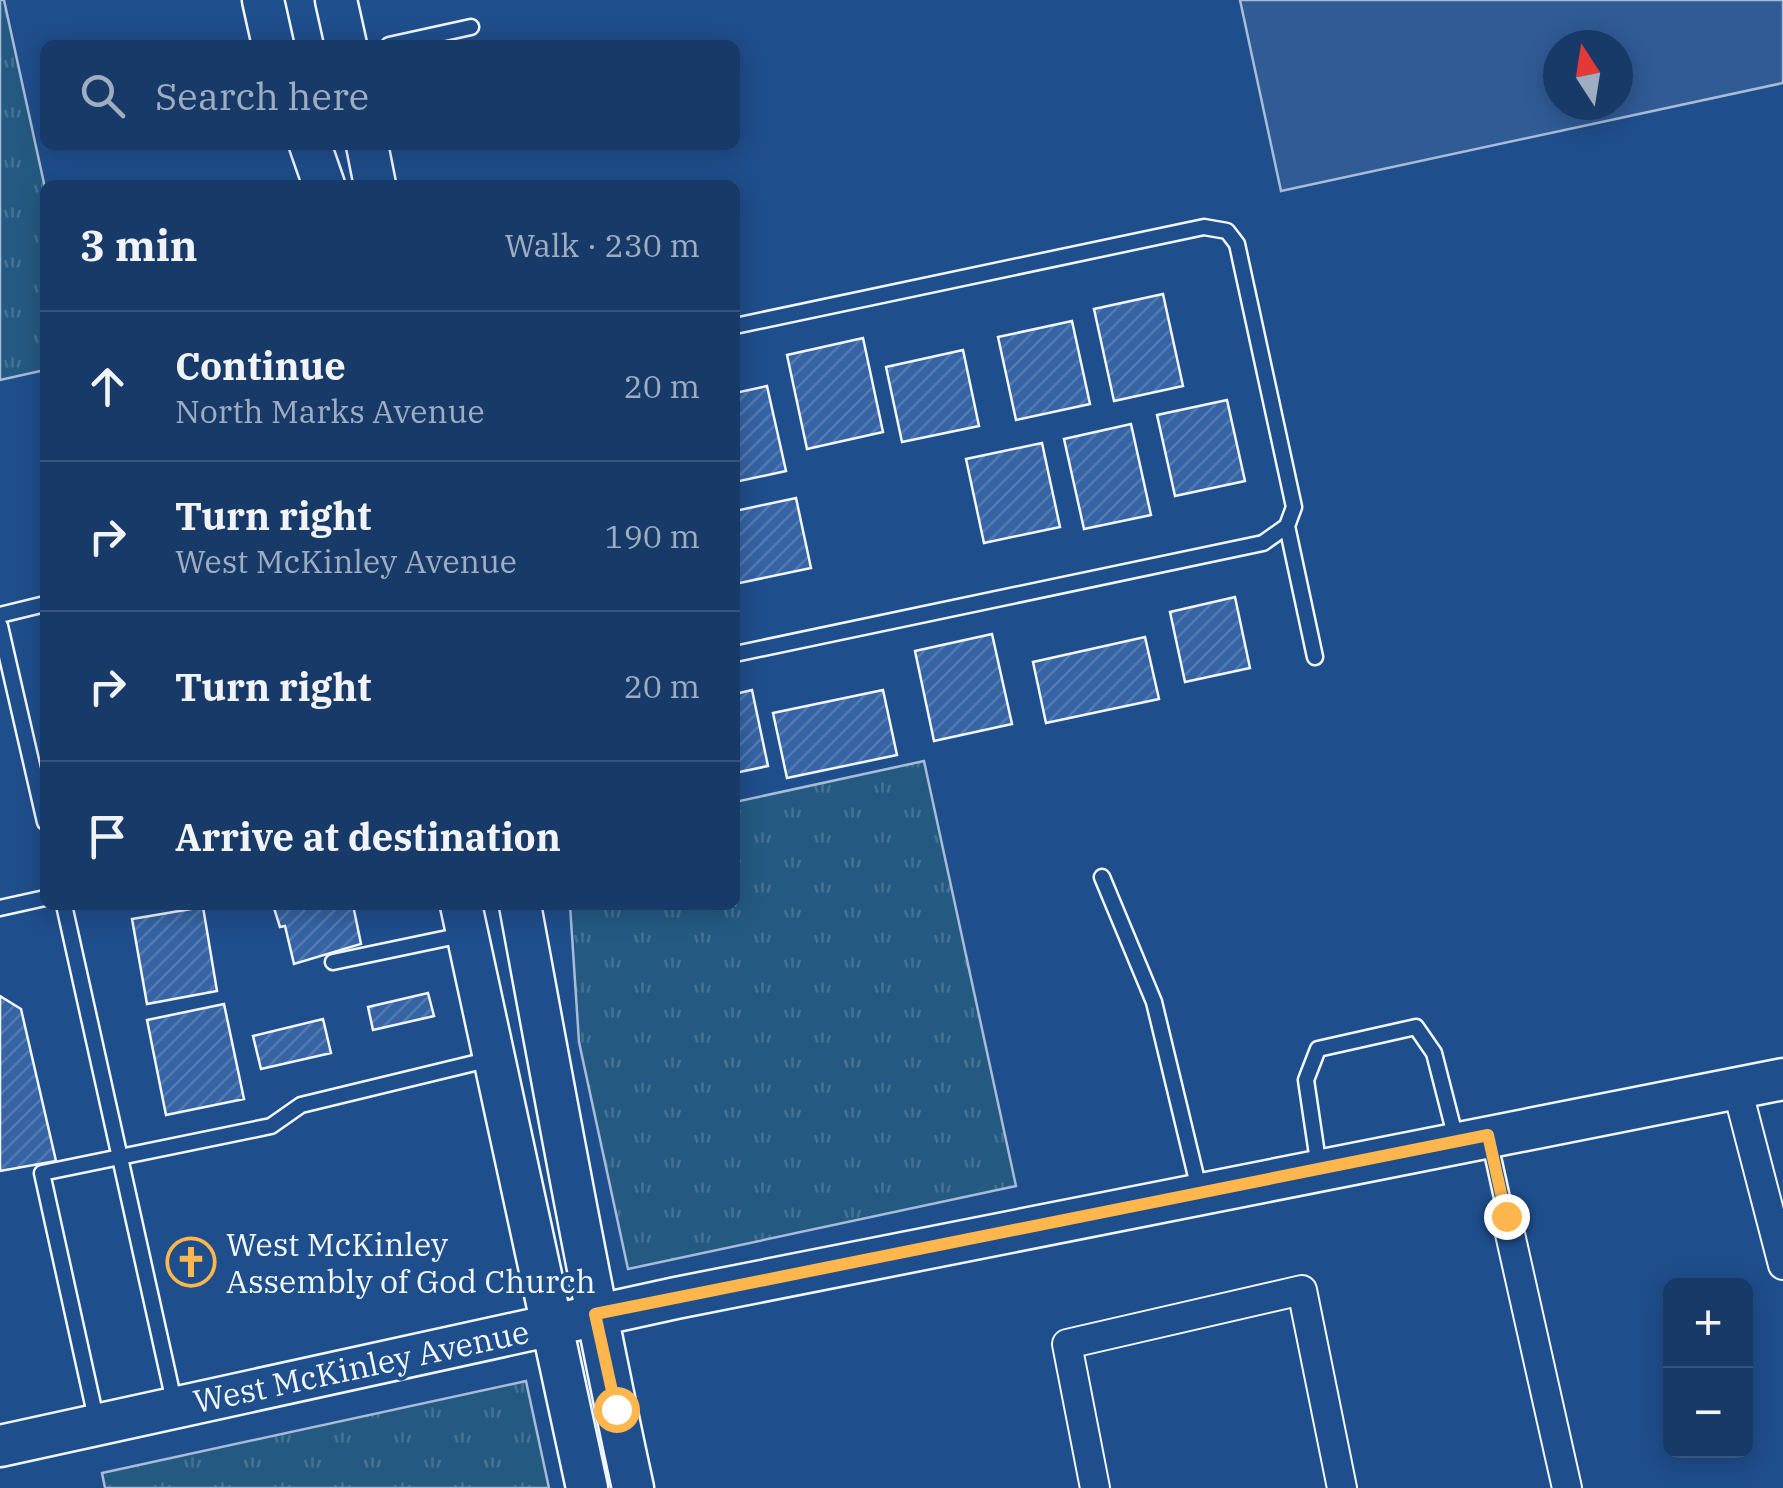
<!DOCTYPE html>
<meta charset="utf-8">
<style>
:root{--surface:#173a69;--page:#20416f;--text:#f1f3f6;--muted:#9eadc0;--line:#36547d}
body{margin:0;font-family:"IBM Plex Serif",serif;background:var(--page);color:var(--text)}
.controls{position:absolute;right:30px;bottom:30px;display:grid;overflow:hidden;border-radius:15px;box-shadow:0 5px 25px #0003}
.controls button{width:90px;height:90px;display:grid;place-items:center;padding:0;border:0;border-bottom:2px solid var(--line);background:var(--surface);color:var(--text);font:50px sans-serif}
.compass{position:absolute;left:1543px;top:30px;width:90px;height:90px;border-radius:50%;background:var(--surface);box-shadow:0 5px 25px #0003;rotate:348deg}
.stop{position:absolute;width:30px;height:30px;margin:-22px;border:8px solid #ffb74d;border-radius:50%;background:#fff}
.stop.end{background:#ffb74d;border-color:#fff;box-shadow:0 2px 10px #0008}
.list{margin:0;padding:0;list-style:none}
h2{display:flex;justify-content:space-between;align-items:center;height:130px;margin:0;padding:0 40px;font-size:42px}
h2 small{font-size:32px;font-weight:400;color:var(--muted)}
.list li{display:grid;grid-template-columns:65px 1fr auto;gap:30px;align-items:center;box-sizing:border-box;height:150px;padding:0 40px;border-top:2px solid var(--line)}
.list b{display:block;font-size:38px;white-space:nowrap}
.list p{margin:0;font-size:32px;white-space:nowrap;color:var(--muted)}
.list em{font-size:32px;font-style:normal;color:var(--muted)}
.icon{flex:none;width:55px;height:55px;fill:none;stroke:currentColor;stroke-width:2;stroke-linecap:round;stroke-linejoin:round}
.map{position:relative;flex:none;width:1783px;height:1488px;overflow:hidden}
.search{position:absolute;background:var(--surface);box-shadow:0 5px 25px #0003;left:40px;top:40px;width:700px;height:110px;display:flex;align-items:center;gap:25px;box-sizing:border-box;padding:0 35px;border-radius:15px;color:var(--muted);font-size:38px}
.panel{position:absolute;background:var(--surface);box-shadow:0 5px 25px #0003;left:40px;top:180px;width:700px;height:730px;border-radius:15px}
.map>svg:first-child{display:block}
.grass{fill:url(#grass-tufts);stroke:#a8bbd7;stroke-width:2.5}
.parking{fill:#305b95;stroke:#a8bbd7;stroke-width:2.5;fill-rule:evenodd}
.building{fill:url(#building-hatch);stroke:#f2f6ff;stroke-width:2.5}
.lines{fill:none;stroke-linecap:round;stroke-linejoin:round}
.lane-casing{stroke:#f2f6ff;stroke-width:19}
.street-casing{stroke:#f2f6ff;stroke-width:32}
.secondary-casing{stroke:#f2f6ff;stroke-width:45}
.lane{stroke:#1f4e8c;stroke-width:14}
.street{stroke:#1f4e8c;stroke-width:28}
.secondary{stroke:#1f4e8c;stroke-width:40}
.route{stroke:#ffb74d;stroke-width:12}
.labels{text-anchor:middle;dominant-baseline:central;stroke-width:8;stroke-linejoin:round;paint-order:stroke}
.poi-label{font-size:32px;fill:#f2f6ff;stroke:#1f4e8c;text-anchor:start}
.street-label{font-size:32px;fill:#f2f6ff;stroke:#1f4e8c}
</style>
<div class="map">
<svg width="1783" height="1488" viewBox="0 0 1783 1488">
<defs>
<pattern id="grass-tufts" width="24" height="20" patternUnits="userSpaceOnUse" patternTransform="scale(2.5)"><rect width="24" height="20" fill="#245a82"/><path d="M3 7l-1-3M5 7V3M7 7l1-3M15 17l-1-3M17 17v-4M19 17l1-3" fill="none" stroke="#447295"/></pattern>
<pattern id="building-hatch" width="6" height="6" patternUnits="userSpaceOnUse" patternTransform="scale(2.5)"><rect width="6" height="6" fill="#3563a3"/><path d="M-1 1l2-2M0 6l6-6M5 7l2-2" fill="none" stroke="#537ab1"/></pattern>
</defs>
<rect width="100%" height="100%" fill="#1f4e8c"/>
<path class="grass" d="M0 0H4L45 188V370L0 380Z
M924 761 1016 1186 628 1269 579 1042 570 905H735V802Z
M526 1381 549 1488H105L102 1473Z"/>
<path class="parking" d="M1240 0H1783V83L1281 191ZM1558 45H1618V105H1558Z"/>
<path class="building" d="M1163 294 1183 386 1114 401 1094 309Z
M1072 321 1090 404 1016 420 998 337Z
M863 338 883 432 807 449 787 355Z
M963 350 979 426 902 442 886 367Z
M767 386 786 471 735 482V393Z
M1227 400 1245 481 1175 496 1157 415Z
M1131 424 1151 515 1084 529 1064 439Z
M1042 443 1060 527 984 543 966 459Z
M796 498 811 568 735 584V511Z
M1235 597 1250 668 1185 682 1170 612Z
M992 634 1012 724 934 741 915 651Z
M1145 637 1159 699 1046 723 1033 662Z
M752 690 768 766 735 773V694Z
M883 690 897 755 787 778 773 713Z
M273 905H353L361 944 294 964 285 926 280 927Z
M203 907 217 991 147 1004 132 919Z
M428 993 434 1016 373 1030 368 1007Z
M0 996 21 1009 56 1161 0 1171Z
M224 1004 244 1099 166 1115 147 1020Z
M323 1019 331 1053 261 1069 253 1036Z"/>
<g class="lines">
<g class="lane-casing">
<path id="lane" d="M389 45 471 27
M735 326 1204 227 1227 231 1237 244 1294 507 1287 526 1263 543 735 654
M1287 526 1315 657
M0 615 45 604
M0 626 45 822
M1102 877 1154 1002 1200 1193
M64 905 175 1406
M0 908 45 898
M333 962 462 935
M1489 1139 1506 1216
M1319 1168 1306 1080 1318 1049 1416 1027 1434 1053 1456 1139
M97 1423 42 1173 271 1126 301 1105 491 1059"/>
</g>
<g class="street-casing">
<path id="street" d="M1737 1088 1783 1265
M1506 1216 1567 1488
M1095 1488 1067 1344 1302 1290 1342 1488"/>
</g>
<g class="secondary-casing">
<path id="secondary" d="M263 0 273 45
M336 0 346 45
M310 145 324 185
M367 145 375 185
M461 905 587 1488
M520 905C556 1100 591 1295 633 1488
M0 1446 676 1298 1783 1079"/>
</g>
<use href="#lane" class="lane"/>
<use href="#street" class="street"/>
<use href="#secondary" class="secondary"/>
</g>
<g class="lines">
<path class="route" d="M616 1409 595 1314 1488 1135 1506 1216"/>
</g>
<defs>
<g id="church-ring" transform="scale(2.5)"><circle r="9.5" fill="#1f4e8c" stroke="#ffb74d" stroke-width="1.5"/><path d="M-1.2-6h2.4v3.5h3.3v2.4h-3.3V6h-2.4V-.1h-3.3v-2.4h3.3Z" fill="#ffb74d"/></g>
</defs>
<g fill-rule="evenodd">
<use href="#church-ring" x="191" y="1262"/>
</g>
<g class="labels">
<g class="poi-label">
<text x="226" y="1244">West McKinley<tspan x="226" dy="37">Assembly of God Church</tspan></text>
</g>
<g class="street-label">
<text transform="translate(361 1366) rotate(-12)">West McKinley Avenue</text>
</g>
</g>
</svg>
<div class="controls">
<button>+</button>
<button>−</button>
</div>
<svg class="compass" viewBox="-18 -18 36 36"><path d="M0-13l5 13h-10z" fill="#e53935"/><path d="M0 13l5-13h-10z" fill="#9eadc0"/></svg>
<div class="stop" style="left:616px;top:1409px"></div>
<div class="stop end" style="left:1506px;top:1216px"></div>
<div class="search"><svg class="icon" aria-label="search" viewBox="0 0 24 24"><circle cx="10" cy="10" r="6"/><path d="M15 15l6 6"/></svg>Search here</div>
<section class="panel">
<h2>3 min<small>Walk · 230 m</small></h2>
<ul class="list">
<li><svg class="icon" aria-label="ahead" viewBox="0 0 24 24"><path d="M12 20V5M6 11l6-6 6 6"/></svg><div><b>Continue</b><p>North Marks Avenue</p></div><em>20 m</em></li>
<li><svg class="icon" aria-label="right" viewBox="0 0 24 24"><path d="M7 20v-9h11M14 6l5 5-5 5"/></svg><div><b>Turn right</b><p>West McKinley Avenue</p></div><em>190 m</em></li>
<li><svg class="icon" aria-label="right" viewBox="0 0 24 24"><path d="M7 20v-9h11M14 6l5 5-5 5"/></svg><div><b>Turn right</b></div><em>20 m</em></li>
<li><svg class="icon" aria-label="arrive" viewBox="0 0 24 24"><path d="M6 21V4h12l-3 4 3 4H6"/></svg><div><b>Arrive at destination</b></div></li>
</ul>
</section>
</div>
